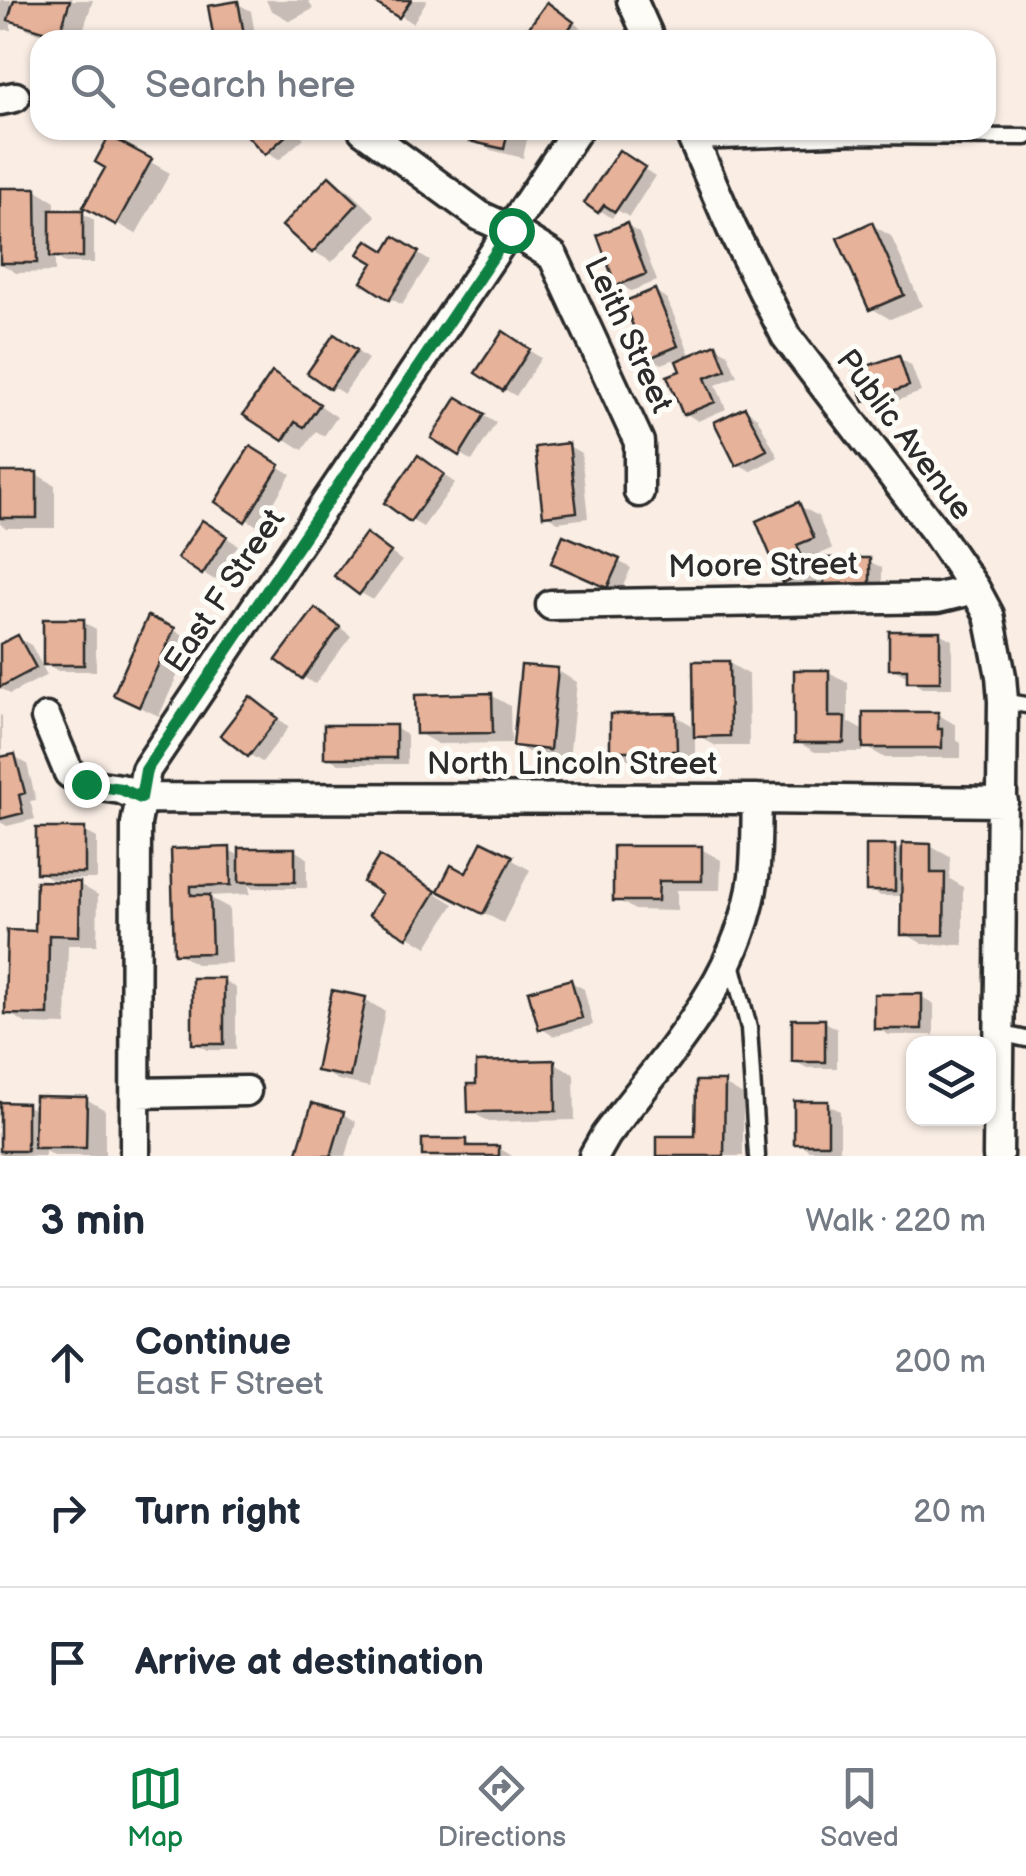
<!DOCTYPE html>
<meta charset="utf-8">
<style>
:root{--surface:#fff;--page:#f6f6f7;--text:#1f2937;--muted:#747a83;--line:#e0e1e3;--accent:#0b8043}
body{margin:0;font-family:"Balsamiq Sans",sans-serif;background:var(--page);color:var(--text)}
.controls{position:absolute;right:30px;bottom:30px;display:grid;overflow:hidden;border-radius:20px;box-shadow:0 2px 8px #0004}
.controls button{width:90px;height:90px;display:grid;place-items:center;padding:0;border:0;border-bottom:2px solid var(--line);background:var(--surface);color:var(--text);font:50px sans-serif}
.stop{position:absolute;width:30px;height:30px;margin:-22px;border:8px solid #0b8043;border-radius:50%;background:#fff}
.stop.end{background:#0b8043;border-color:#fff;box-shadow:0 2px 10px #0008}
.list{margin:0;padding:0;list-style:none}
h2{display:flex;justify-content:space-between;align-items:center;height:130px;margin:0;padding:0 40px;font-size:42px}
h2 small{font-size:32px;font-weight:400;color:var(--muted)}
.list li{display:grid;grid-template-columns:65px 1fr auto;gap:30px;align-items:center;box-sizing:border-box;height:150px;padding:0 40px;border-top:2px solid var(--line)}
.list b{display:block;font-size:38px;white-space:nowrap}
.list p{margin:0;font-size:32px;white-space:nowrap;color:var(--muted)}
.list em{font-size:32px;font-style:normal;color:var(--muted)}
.icon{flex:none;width:55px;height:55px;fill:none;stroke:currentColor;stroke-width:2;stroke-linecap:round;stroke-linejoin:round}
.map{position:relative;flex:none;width:1026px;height:1156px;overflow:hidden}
.search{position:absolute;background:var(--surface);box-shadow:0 2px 8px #0004;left:30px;right:30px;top:30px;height:110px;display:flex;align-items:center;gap:25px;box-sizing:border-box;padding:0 35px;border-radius:30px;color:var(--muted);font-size:38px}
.sheet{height:580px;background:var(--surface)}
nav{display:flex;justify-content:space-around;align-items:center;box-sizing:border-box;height:140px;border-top:2px solid var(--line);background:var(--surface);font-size:28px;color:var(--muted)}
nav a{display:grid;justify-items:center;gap:5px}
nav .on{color:var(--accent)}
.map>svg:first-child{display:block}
.shadow{fill:#0003}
.building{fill:#e7b29a;stroke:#2b2b2b;stroke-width:2.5}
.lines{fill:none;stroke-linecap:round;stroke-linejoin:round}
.service-casing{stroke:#2b2b2b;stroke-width:21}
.minor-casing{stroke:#2b2b2b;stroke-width:35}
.service{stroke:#fdfcf7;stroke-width:14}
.minor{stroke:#fdfcf7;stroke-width:28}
.route{stroke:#0b8043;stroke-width:12}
.labels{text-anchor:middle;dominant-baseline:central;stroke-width:10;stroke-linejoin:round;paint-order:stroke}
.street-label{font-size:32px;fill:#2b2b2b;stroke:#fdfcf7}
</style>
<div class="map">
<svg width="1026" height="1156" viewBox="0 0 1026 1156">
<rect width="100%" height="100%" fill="#f9ede4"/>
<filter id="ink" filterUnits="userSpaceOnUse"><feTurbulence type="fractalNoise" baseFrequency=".01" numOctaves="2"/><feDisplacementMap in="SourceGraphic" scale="20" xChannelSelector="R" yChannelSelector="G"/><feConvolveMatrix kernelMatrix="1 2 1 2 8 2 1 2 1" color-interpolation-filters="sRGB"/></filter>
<g filter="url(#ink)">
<path class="shadow" d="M0 0H11V13L17 0H93L80 40H61L30 30 11 20V30H0Z
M266 0H308L313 9 290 21 271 10Z
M375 0H427L413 23Z
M238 4 251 11 256 40H217Z
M560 13 585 31 578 40H523Z
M397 35 430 38 433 40H396Z
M245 130H296L304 138 279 160 267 153Z
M474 130H529L523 158 491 150 472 139Z
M110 139 170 173 136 234 86 206 108 167Z
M632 161 655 176 629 217 617 210 612 218 587 202Z
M329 179 349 190 376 216 332 262 313 251Z
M35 190 55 202V213H82L94 220V263H65L55 257V272L16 273 0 263V191Z
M872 225 891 236 922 306 890 319 871 308Z
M627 226 639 233 657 281 631 291 618 284Z
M394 240 430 261 402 305 364 282Z
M655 291 667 299 691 357 716 347 728 354 737 376 716 385 726 409 698 421 685 413 683 372 678 358 662 364 649 357Z
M516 342 541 358 516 396 504 389Z
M347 344 368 359 344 394 310 373Z
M898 358 911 365 921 392 879 407 866 400Z
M292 386 337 417 324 436 316 431 303 450 247 415Z
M458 400 496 423 472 461 434 438Z
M745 409 757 417 778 457 751 471 738 464Z
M569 446 581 453 588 518 558 522 546 515Z
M250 449 291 474 259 527 218 501Z
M431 466 455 483 423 527 411 520Z
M0 474H36L55 485V528H6L0 524Z
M798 505 818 516 832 549 815 556 826 582 869 561 882 568V598L826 582 804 592 784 581Z
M215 530 238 545 215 580 203 573Z
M378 543 402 561 373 600 361 593Z
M618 561 631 568 620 593 566 569Z
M328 618 351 636 315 684 303 677Z
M83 622 96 629V671H58L45 663Z
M174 630 193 641 159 716 135 705Z
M939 633 952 640V688H922L910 680V675H904L892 668Z
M18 638 31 645 47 675 10 694 0 688V647Z
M729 663 748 674 749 746H716L695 734V761H632L612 750 676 716 697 728Z
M558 671 577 682 569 760 535 756 516 745Z
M829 672 848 683V722L866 732 937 714 956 725V740L961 743V758H885L863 745V752H815L796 741Z
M491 695 510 706 511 743 438 744 418 733Z
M263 707 289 727 262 762 250 755Z
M0 715 2 716V755H0Z
M395 728 407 735V764H339L326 756Z
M14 756 27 764 36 800 30 801 35 819 7 826 0 822V760Z
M84 831 97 838V879H51L38 871Z
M930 846 950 857V879L963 887V945L923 944 904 933V896H881L868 889 894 847 904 853Z
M701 849 721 860 720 890H677V911L635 910 616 899Z
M229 850 242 857 294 850 307 858V888H254L249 885 250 894 207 896 229 908 231 963 196 964 177 953 174 851Z
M380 859 454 904 427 947 373 914 386 893Z
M511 859 530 870 503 923 461 901 467 876Z
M79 884 98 895 97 945H68L66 1025 27 1024 8 1013 37 933Z
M224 981 236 988V1050H207L194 1042Z
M571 982 584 989 593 1025 553 1036 541 1028Z
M922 997 934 1004V1035H889L877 1028Z
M365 1000 385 1011 369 1087 338 1080 319 1069Z
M824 1021 837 1029V1068H807L794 1061Z
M555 1063 574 1074 575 1120 489 1122 470 1111Z
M724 1084 743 1095V1156H660L698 1139Z
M86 1099 105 1110V1156H54L45 1151V1156H5L0 1153V1105H26L37 1112Z
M827 1104 840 1111V1150H809L797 1142Z
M314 1106 343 1114 356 1122 346 1156H299Z
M466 1142 478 1148H499L512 1156H425Z"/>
<path class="building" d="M14 0H70L59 36 8 20Z
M371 0H411L399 18Z
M238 1 245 40H214L208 6Z
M547 2 574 22 561 40H520Z
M242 130H292L265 155Z
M472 130H508L504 149 469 141Z
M109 136 152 159 116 225 83 207 105 168 95 162Z
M619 150 645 167 615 212 604 205 598 213 584 203Z
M329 176 358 203 312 253 282 226Z
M0 188H36L37 263H0Z
M50 210H83V257H50Z
M872 222 904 295 869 310 837 238Z
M627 223 646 274 616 286 597 235Z
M394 236 419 252 389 300 361 282 373 263 358 254 367 240 385 251Z
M655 289 678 346 647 359 623 302Z
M503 331 530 349 503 391 475 373Z
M334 334 357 350 330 389 307 373Z
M716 344 726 370 705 378 715 402 683 415 667 376 680 371 676 361Z
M899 355 909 386 864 402 853 371Z
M272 372 320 404 304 427 295 422 283 441 243 415Z
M457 397 485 414 459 456 431 438Z
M745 407 767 450 736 466 714 422Z
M569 443 577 512 543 516 535 447Z
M250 446 280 465 245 522 215 502Z
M418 455 444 474 410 522 384 503Z
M0 472H37V518H0Z
M799 502 814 538 797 545 808 572 782 583 756 521Z
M202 520 227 536 202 575 177 558Z
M366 533 391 552 359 595 334 576Z
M563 535 620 559 607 588 551 563Z
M824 558H870V592H824Z
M315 608 340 627 302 679 276 660Z
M148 616 175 628 139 707 113 695Z
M43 619H84V665H43Z
M889 631H940V682H907V669H889Z
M18 635 36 668 0 687V644Z
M693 661H729L730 736 694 737Z
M521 665 558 668 550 750 513 746Z
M794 670H829V717H845L844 743H794Z
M492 693 493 733 416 734 415 695Z
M250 696 278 718 248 757 220 735Z
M863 712H938V729H942V748H863Z
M676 713 677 751H610V714Z
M324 725H396V758H324Z
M15 754 25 793 19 795 23 813 0 819V757Z
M36 828H85V873H36Z
M482 841 513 856 483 914 438 891 451 865 466 873Z
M902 843 931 844V873H945L944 935H901Z
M866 845H895V891H866Z
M613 846H702V881H659L658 901H613Z
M230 847 231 885 191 886V895H210L212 953 174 954 171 849Z
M239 848H295V882H239Z
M379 856 436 891 407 938 369 915 382 894 363 882Z
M36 881 80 882 79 936 49 935 48 1015 5 1014 7 930 35 931Z
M192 978H224V1044H192Z
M571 979 582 1018 539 1030 528 991Z
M332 990 366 997 350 1077 316 1071Z
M874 994H922V1029H874Z
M792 1019H825V1062H792Z
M555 1060 556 1111 468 1112 467 1084H476V1062Z
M696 1081H725L724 1156H657V1136H695Z
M35 1096 87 1097 86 1148H34Z
M794 1101H828V1144H794Z
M0 1102 27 1103V1151H0Z
M312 1103 344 1112 331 1156H296Z
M422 1139H467V1146H499V1156H422Z"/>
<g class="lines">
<g class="service-casing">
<path id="service" d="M695 142 856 136 1026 137
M1003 701 1026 705
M731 959 749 1028 757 1156
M999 1033 1026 1039"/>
</g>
<g class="minor-casing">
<path id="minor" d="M632 0 650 40
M0 100 15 97
M363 130 480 216 511 230 553 256 639 442V492
M689 130 732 229 786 336 936 532 975 589 989 615 1001 676 1003 701 998 1156
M551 605 938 598 975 589
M46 718 69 773 86 784 121 789 141 798 757 799 1003 802
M136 1093 246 1091
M135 1156 136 824 146 770 577 130
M594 1156 606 1135C666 1056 741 978 754 876 757 851 756 825 757 799"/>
</g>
<use href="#service" class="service"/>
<use href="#minor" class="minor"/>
</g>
</g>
<g class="lines" filter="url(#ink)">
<path class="route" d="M86 784 121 789 141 798 146 770 511 230"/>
</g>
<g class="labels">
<g class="street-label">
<text transform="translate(628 335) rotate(65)">Leith Street</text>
<text transform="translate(904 435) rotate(53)">Public Avenue</text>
<text transform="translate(763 566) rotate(-1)">Moore Street</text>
<text transform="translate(225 591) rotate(-56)">East F Street</text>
<text x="572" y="764">North Lincoln Street</text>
</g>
</g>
</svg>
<div class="controls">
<button><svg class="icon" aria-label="layers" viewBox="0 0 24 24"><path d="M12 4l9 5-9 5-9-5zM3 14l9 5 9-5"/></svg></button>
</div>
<div class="stop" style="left:511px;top:230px"></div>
<div class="stop end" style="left:86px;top:784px"></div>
<div class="search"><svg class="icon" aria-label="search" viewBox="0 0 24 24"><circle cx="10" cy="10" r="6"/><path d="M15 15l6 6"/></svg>Search here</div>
</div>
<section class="sheet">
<h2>3 min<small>Walk · 220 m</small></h2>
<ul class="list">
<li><svg class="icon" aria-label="ahead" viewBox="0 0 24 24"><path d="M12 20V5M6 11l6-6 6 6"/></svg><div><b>Continue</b><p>East F Street</p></div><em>200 m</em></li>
<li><svg class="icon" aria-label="right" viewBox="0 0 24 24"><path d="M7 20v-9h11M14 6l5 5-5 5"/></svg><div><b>Turn right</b></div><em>20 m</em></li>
<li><svg class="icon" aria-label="arrive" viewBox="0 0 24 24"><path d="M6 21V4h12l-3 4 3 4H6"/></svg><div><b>Arrive at destination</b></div></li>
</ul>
</section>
<nav>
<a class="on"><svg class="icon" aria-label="map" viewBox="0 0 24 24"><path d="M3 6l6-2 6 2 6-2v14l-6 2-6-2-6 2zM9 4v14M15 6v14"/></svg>Map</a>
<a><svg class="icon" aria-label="directions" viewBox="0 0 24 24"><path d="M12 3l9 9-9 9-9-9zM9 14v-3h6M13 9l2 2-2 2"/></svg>Directions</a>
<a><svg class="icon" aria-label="saved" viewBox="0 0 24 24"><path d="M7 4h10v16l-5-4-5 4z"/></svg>Saved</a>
</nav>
